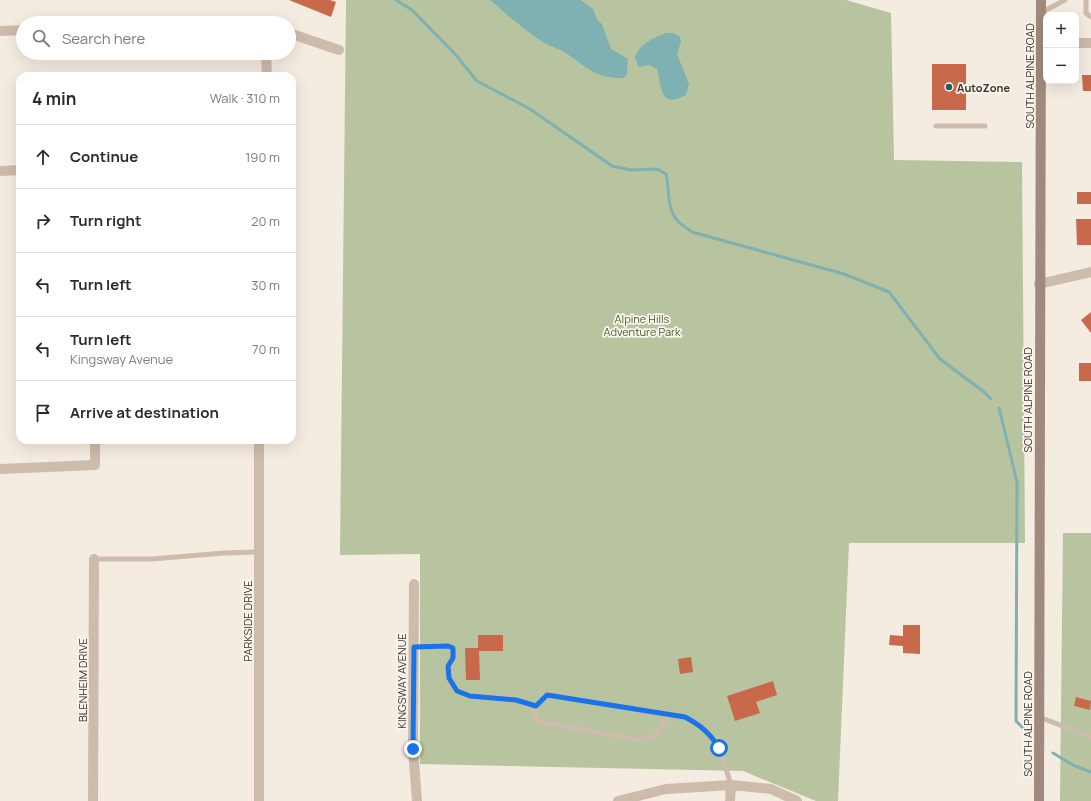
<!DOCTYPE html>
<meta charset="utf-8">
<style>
:root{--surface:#fff;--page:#f7f7f7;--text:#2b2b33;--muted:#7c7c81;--line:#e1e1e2}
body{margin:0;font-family:Manrope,sans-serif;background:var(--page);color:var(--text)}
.controls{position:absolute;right:12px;top:12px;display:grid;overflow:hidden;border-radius:8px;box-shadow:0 4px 16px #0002}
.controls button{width:36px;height:36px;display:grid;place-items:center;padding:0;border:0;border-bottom:1px solid var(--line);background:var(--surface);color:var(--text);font:20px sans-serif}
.stop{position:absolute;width:12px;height:12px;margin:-9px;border:3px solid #1a73e8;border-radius:50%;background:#fff}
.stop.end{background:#1a73e8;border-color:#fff;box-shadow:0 1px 4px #0008}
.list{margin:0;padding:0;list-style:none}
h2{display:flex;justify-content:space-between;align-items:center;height:52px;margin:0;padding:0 16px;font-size:17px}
h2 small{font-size:13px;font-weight:400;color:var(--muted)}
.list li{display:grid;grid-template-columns:26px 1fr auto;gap:12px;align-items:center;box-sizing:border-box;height:64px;padding:0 16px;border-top:1px solid var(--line)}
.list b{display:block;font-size:15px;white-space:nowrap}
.list p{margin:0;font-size:13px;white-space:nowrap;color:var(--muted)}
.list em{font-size:13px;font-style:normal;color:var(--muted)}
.icon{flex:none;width:22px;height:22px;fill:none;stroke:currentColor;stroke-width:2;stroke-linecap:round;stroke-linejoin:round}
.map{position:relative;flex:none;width:1091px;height:801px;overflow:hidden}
.search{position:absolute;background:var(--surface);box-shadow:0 4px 16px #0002;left:16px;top:16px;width:280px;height:44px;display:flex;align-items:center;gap:10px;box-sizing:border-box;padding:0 14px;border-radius:22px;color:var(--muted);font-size:15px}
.panel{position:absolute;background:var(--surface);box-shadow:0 4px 16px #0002;left:16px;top:72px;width:280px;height:372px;border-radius:12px}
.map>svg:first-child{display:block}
.green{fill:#b8c4a0}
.water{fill:#7fb0b2}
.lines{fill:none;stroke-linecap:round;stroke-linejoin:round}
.stream{stroke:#7fb0b2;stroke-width:3}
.building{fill:#c8694b}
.lane{stroke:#cdbbac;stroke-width:5}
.street{stroke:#cdbbac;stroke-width:10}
.secondary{stroke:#a18a7d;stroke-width:10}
.route{stroke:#1a73e8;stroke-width:5}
.poi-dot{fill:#1f5a5e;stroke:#fbf5ee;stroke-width:1.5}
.labels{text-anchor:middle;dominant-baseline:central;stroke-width:3.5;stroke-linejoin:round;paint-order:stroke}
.street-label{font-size:11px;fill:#3b302b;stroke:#fbf5ee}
.poi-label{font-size:11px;font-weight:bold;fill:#3b302b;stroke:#fbf5ee;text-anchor:start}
.park-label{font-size:11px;fill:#4a5a2e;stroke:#fbf5ee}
</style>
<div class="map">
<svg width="1091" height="801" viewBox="0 0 1091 801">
<rect width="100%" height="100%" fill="#f4ebe1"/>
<path class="green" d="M346 0H846L891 13 894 160 1022 162 1025 543H849L838 801H816L743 771 420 764V554L340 555Z
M1063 533H1091V801H1060Z"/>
<path class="water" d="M490 0H581L593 9 597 20 602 24 611 49 628 59 627 74 624 78C597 79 586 67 566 53 560 49 552 47 546 44 528 33 506 14 490 0Z
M666 33H673L680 37 681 42 677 54 689 84 686 95C660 109 662 89 657 69L649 65 639 67 635 58C639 44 653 38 666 33Z"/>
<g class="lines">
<path class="stream" d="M396 0 412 10 455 54 477 81 530 109 612 166 631 170 657 169 666 174C670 189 666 208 677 220 680 225 688 228 692 232L844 274 889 292 940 359 984 392 991 399
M999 408 1017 482 1016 721 1025 730
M1053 753 1073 765 1091 772"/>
</g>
<path class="building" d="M289 0H330L336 2 331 17Z
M932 64H966V110H932Z
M1082 75H1091V91H1083Z
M1077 192H1091V204H1077Z
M1076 219H1091V245H1077Z
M1091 312V333L1081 320Z
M1079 363H1091V381H1079Z
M903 625H920V654L903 653V646L889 645 890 635 903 636Z
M478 635H503V651H479L480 680H466L465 648H478Z
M691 657 693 672 680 674 678 659Z
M773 681 777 695 756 702 760 713 735 721 727 696Z
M1076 697 1091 701 1090 710 1074 706Z"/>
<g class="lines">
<path class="lane" d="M1086 0V13L1091 17
M1042 12 1065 0
M936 126H985
M94 559H152L224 553 259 552
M414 647 448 646 453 648V658L448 666 449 678 457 691 470 695 516 700 536 706
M668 715 656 736 640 740 536 721V706L547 695 685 717C719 736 720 751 731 785
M1039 717 1091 737"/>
<path class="street" d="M0 31 23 30
M289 33 339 50
M1076 43H1091
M266 53 267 76
M0 171 20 170
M1039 284 1091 272
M259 440V801
M0 469 95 465V440
M414 584 413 749 417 801
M93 801 94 559
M618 801 666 789 731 785 771 789 797 801
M730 801 731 785"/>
<path class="secondary" d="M1039 801 1041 0"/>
</g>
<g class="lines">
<path class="route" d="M413 749 414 647 448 646 453 648V658L448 666 449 678 457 691 470 696 516 700 536 706 547 695 685 717C700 725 710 733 719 748"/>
</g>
<circle class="poi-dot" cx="949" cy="87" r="4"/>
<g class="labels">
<g class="street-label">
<text transform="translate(1029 76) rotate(-90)">SOUTH ALPINE ROAD</text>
<text transform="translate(1027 400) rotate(-90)">SOUTH ALPINE ROAD</text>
<text transform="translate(247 621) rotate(-90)">PARKSIDE DRIVE</text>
<text transform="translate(82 680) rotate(-90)">BLENHEIM DRIVE</text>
<text transform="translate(401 681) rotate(-90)">KINGSWAY AVENUE</text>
<text transform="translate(1027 724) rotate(-90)">SOUTH ALPINE ROAD</text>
</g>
<g class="poi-label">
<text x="957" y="87">AutoZone</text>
</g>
<g class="park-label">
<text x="642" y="318">Alpine Hills<tspan x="642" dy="13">Adventure Park</tspan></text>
</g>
</g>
</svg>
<div class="controls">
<button>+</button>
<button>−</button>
</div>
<div class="stop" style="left:719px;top:748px"></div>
<div class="stop end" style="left:413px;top:749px"></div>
<div class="search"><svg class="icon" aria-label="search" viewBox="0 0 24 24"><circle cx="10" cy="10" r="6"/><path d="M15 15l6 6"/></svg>Search here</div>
<section class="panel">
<h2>4 min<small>Walk · 310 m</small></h2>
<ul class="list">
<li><svg class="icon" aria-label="ahead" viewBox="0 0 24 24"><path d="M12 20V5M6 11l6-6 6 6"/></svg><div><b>Continue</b></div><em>190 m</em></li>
<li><svg class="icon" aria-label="right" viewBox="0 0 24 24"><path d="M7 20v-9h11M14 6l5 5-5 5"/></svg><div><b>Turn right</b></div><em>20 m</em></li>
<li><svg class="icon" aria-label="left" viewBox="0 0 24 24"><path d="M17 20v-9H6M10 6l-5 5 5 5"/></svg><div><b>Turn left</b></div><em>30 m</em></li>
<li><svg class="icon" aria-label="left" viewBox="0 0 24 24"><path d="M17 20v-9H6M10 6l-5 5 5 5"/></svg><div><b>Turn left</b><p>Kingsway Avenue</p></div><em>70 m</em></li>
<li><svg class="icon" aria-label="arrive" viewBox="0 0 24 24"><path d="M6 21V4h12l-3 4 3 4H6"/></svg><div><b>Arrive at destination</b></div></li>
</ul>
</section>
</div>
